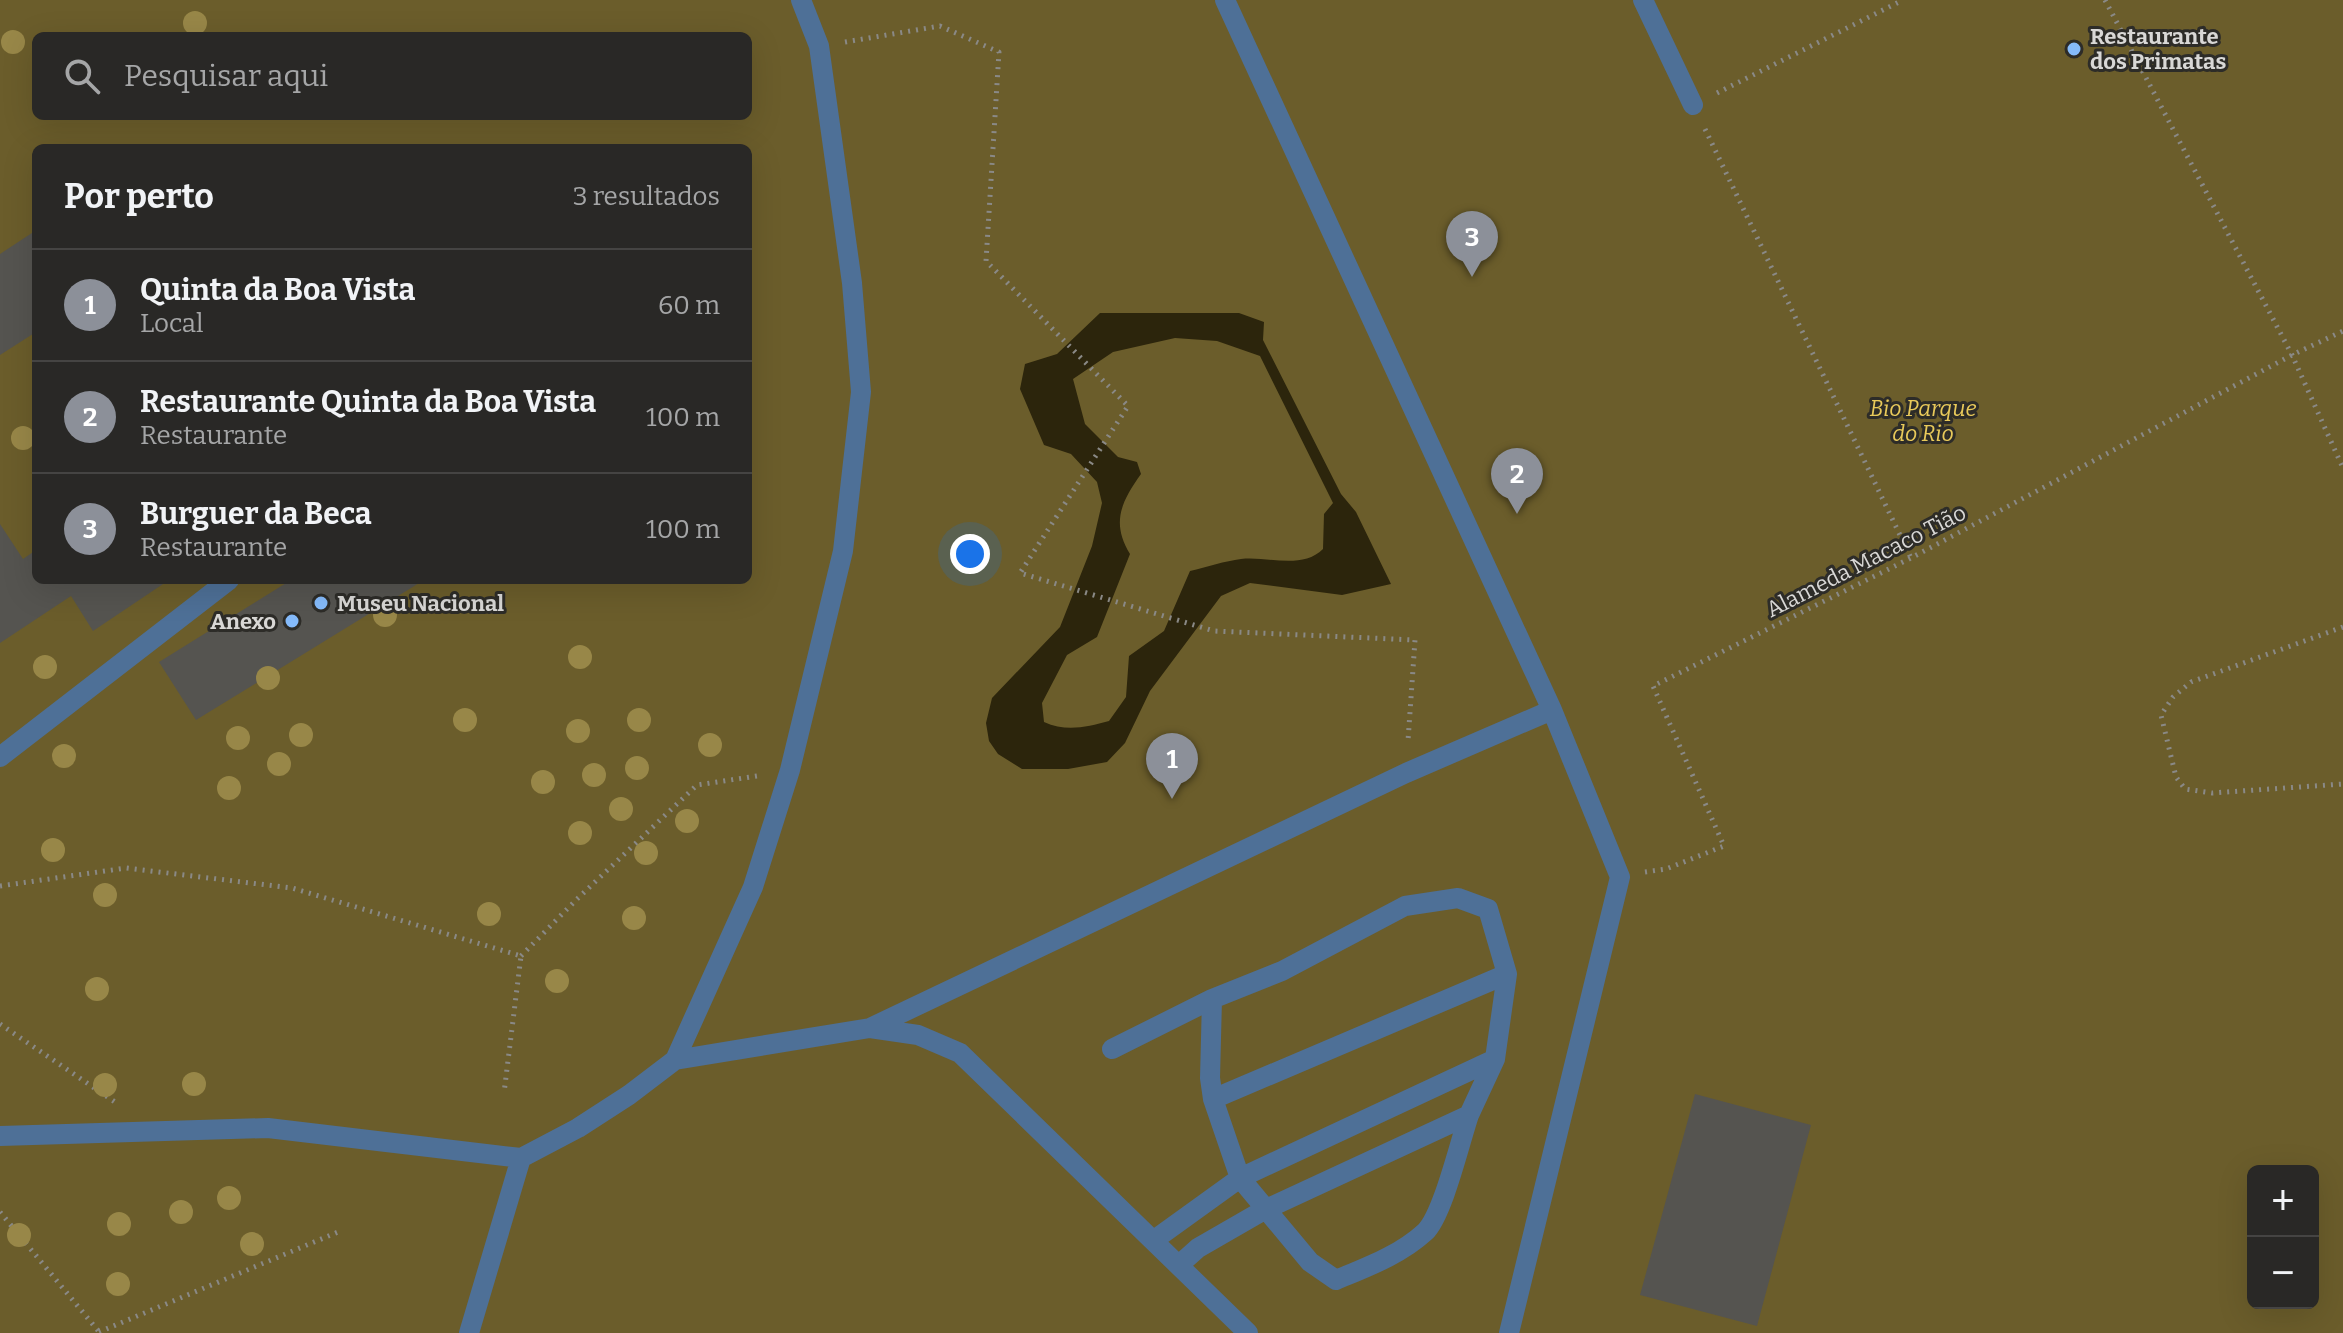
<!DOCTYPE html>
<html lang="pt">
<meta charset="utf-8">
<style>
:root{--surface:#292826;--page:#31302e;--text:#f1f3f6;--muted:#a5a6a7;--line:#454443;--accent:#8c9099}
body{margin:0;font-family:Bitter,serif;background:var(--page);color:var(--text)}
.controls{position:absolute;right:24px;bottom:24px;display:grid;overflow:hidden;border-radius:12px;box-shadow:0 8px 32px #0002}
.controls button{width:72px;height:72px;display:grid;place-items:center;padding:0;border:0;border-bottom:2px solid var(--line);background:var(--surface);color:var(--text);font:40px sans-serif}
.you{position:absolute;left:970px;top:554px;width:28px;height:28px;margin:-20px;border:6px solid #fff;border-radius:50%;background:#1a73e8;box-shadow:0 0 0 12px #1a73e833}
.badge{display:grid;place-items:center;width:52px;height:52px;border-radius:50%;background:var(--accent);color:#fff;font-size:26px;font-weight:700}
.pin{position:absolute;translate:-50% -66px;filter:drop-shadow(0 2px 4px #0008)}
.pin::after{content:'';position:absolute;top:42px;width:28px;height:24px;background:inherit;clip-path:polygon(0 0,100% 0,50% 100%)}
.list{margin:0;padding:0;list-style:none}
h2{display:flex;justify-content:space-between;align-items:center;height:104px;margin:0;padding:0 32px;font-size:34px}
h2 small{font-size:26px;font-weight:400;color:var(--muted)}
.list li{display:grid;grid-template-columns:52px 1fr auto;gap:24px;align-items:center;box-sizing:border-box;height:112px;padding:0 32px;border-top:2px solid var(--line)}
.list b{display:block;font-size:30px;white-space:nowrap}
.list p{margin:0;font-size:26px;white-space:nowrap;color:var(--muted)}
.list em{font-size:26px;font-style:normal;color:var(--muted)}
.icon{flex:none;width:44px;height:44px;fill:none;stroke:currentColor;stroke-width:2;stroke-linecap:round;stroke-linejoin:round}
.map{position:relative;flex:none;width:2343px;height:1333px;overflow:hidden}
.search{position:absolute;background:var(--surface);box-shadow:0 8px 32px #0002;left:32px;top:32px;width:720px;height:88px;display:flex;align-items:center;gap:20px;box-sizing:border-box;padding:0 28px;border-radius:12px;color:var(--muted);font-size:30px}
.panel{position:absolute;background:var(--surface);box-shadow:0 8px 32px #0002;left:32px;top:144px;width:720px;height:440px;border-radius:12px}
.map>svg:first-child{display:block}
.green{fill:#6b5d2b;fill-rule:evenodd}
.water{fill:#2c250c;fill-rule:evenodd}
.building{fill:#555450}
.lines{fill:none;stroke-linecap:round;stroke-linejoin:round}
.path{stroke:#8a8986;stroke-width:5;stroke-dasharray:2 6;stroke-linecap:butt}
.minor{stroke:#4e7097;stroke-width:20}
.tree{fill:#988748}
.poi-dot{fill:#85bbfb;stroke:#2d2c28;stroke-width:3}
.labels{text-anchor:middle;dominant-baseline:central;stroke-width:6;stroke-linejoin:round;paint-order:stroke}
.poi-label{font-size:22px;font-weight:bold;fill:#d9d8d6;stroke:#2d2c28;text-anchor:start}
.park-label{font-size:22px;font-style:italic;fill:#e8c95a;stroke:#2d2c28}
.street-label{font-size:22px;fill:#d9d8d6;stroke:#2d2c28}
</style>
<div class="map">
<svg width="2343" height="1333" viewBox="0 0 2343 1333">
<rect width="100%" height="100%" fill="#373632"/>
<path class="green" d="M0 0H2343V1333H0ZM36 36H748V116H36ZM36 148H748V580H36ZM2253 1171H2313V1303H2253Z"/>
<path class="water" d="M1100 313H1239L1264 322 1263 340 1341 494 1356 512 1391 584 1342 595 1250 583 1221 596 1150 691 1125 743 1107 762 1068 769H1022L998 754 989 741 986 723 992 698 1060 627 1092 546 1102 503 1097 482 1071 454 1044 445 1020 389 1025 364 1057 354ZM1175 338 1217 341 1260 356 1333 503 1324 514 1323 549C1302 570 1268 556 1241 559 1225 561 1207 567 1190 571L1164 631 1129 656 1126 697 1109 721C1087 727 1066 732 1044 722L1042 703 1067 655 1097 637 1130 554C1111 523 1121 502 1141 474L1137 462 1118 457 1085 424 1073 379 1113 352Z"/>
<path class="building" d="M35 231 36 332 0 355V254Z
M0 524 23 559 36 550V580H169L93 631 71 596 0 643Z
M291 580H424L196 720 159 662Z
M1695 1094 1811 1125 1757 1326 1640 1295Z"/>
<g class="lines">
<path class="path" d="M2105 0 2292 355 2343 468
M845 42 940 26 999 52 986 261 1128 406 1020 573 1214 631 1415 640 1408 741
M1717 93 1903 0
M1705 129 1911 558
M2343 627 2191 682 2173 697 2161 715 2176 777 2185 789 2212 793 2343 784
M1645 872 1666 869 1724 846 1653 686 1911 558 2292 355 2343 331
M0 886 126 868 292 888 521 956 504 1093
M521 956 576 900 697 785 757 776
M0 1024 115 1102
M0 1212 100 1333
M99 1332 338 1232"/>
<path class="minor" d="M1225 0 1552 710 1620 877 1509 1333
M1643 0 1693 105
M0 757 229 580
M1212 999 1210 1078 1213 1099 1240 1178 1310 1262 1336 1280C1367 1267 1400 1255 1425 1232 1443 1215 1460 1141 1469 1115
M870 1028 918 1035 960 1053 1248 1333
M1112 1049 1212 999 1282 971 1405 906 1458 898 1488 909 1507 974 1495 1059 1469 1115 1264 1210 1198 1248 1179 1265
M675 1060 870 1028 1406 773 1552 710
M1213 1099 1507 974
M0 1136 268 1128 521 1158 578 1128 629 1095 675 1060 753 887 790 770 843 551 861 392 852 283 819 46 801 0
M1154 1240 1240 1178 1495 1059
M469 1333 521 1158"/>
</g>
<g class="tree">
<circle cx="195" cy="23" r="12"/>
<circle cx="13" cy="42" r="12"/>
<circle cx="23" cy="438" r="12"/>
<circle cx="385" cy="615" r="12"/>
<circle cx="580" cy="657" r="12"/>
<circle cx="45" cy="667" r="12"/>
<circle cx="268" cy="678" r="12"/>
<circle cx="465" cy="720" r="12"/>
<circle cx="639" cy="720" r="12"/>
<circle cx="578" cy="731" r="12"/>
<circle cx="301" cy="735" r="12"/>
<circle cx="238" cy="738" r="12"/>
<circle cx="710" cy="745" r="12"/>
<circle cx="64" cy="756" r="12"/>
<circle cx="279" cy="764" r="12"/>
<circle cx="637" cy="768" r="12"/>
<circle cx="594" cy="775" r="12"/>
<circle cx="543" cy="782" r="12"/>
<circle cx="229" cy="788" r="12"/>
<circle cx="621" cy="809" r="12"/>
<circle cx="687" cy="821" r="12"/>
<circle cx="580" cy="833" r="12"/>
<circle cx="53" cy="850" r="12"/>
<circle cx="646" cy="853" r="12"/>
<circle cx="105" cy="895" r="12"/>
<circle cx="489" cy="914" r="12"/>
<circle cx="634" cy="918" r="12"/>
<circle cx="557" cy="981" r="12"/>
<circle cx="97" cy="989" r="12"/>
<circle cx="194" cy="1084" r="12"/>
<circle cx="105" cy="1085" r="12"/>
<circle cx="229" cy="1198" r="12"/>
<circle cx="181" cy="1212" r="12"/>
<circle cx="119" cy="1224" r="12"/>
<circle cx="19" cy="1235" r="12"/>
<circle cx="252" cy="1244" r="12"/>
<circle cx="118" cy="1284" r="12"/>
</g>
<g class="poi-dot">
<circle cx="2074" cy="49" r="8"/>
<circle cx="321" cy="603" r="8"/>
<circle cx="292" cy="621" r="8"/>
</g>
<g class="labels">
<g class="poi-label">
<text x="2090" y="36">Restaurante<tspan x="2090" dy="25">dos Primatas</tspan></text>
<text x="337" y="603">Museu Nacional</text>
<text x="276" y="621" text-anchor="end">Anexo</text>
</g>
<g class="park-label">
<text x="1923" y="408">Bio Parque<tspan x="1923" dy="25">do Rio</tspan></text>
</g>
<g class="street-label">
<text transform="translate(1866 561) rotate(-27)">Alameda Macaco Tião</text>
</g>
</g>
</svg>
<div class="controls">
<button>+</button>
<button>−</button>
</div>
<div class="you"></div>
<div class="pin badge" style="left:1172px;top:799px">1</div>
<div class="pin badge" style="left:1517px;top:514px">2</div>
<div class="pin badge" style="left:1472px;top:277px">3</div>
<div class="search"><svg class="icon" aria-label="search" viewBox="0 0 24 24"><circle cx="10" cy="10" r="6"/><path d="M15 15l6 6"/></svg>Pesquisar aqui</div>
<section class="panel">
<h2>Por perto<small>3 resultados</small></h2>
<ul class="list">
<li><span class="badge">1</span><div><b>Quinta da Boa Vista</b><p>Local</p></div><em>60 m</em></li>
<li><span class="badge">2</span><div><b>Restaurante Quinta da Boa Vista</b><p>Restaurante</p></div><em>100 m</em></li>
<li><span class="badge">3</span><div><b>Burguer da Beca</b><p>Restaurante</p></div><em>100 m</em></li>
</ul>
</section>
</div>
